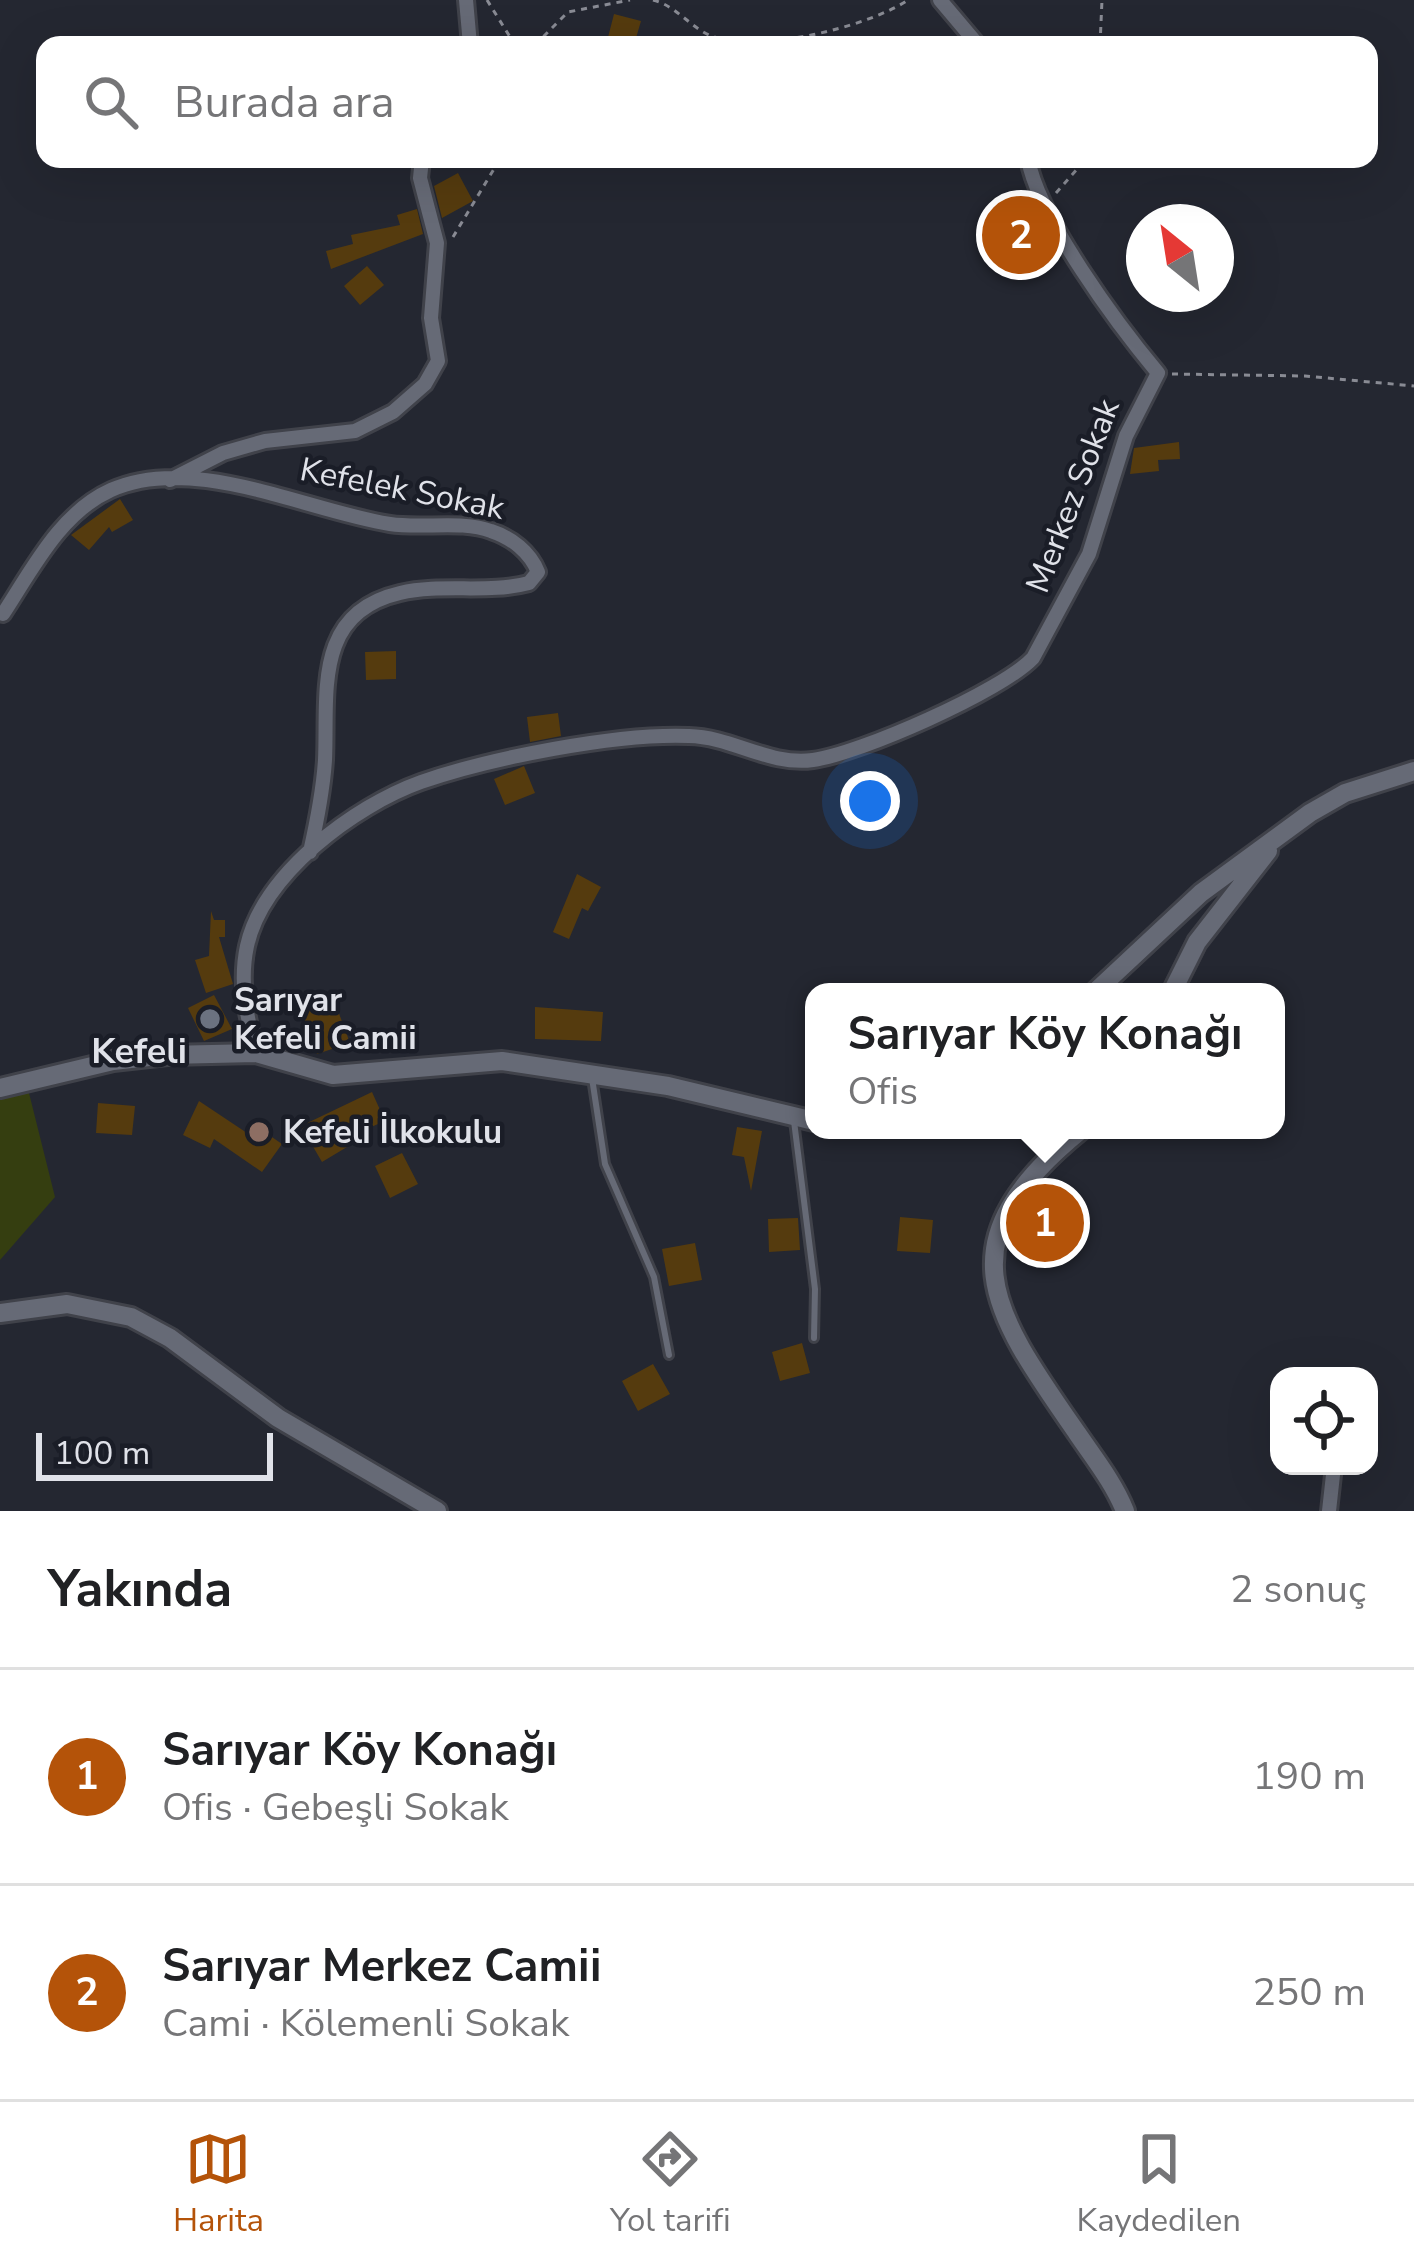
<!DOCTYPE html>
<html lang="tr">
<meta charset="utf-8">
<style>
:root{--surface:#fff;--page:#f2f2f2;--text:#202124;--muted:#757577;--line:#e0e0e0;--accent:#b45309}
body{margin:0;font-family:"Nunito Sans",sans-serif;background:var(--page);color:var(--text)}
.controls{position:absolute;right:36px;bottom:36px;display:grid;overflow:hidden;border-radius:24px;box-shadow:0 12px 48px #0002}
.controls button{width:108px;height:108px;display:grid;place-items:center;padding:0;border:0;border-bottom:3px solid var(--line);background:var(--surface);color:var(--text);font:60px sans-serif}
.compass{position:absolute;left:1126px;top:204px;width:108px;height:108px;border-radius:50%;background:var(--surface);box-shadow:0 12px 48px #0002;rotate:330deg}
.scale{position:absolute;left:36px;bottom:30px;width:237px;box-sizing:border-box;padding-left:12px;border:6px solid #e0e2e9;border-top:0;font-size:33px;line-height:42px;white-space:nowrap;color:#e0e2e9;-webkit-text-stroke:9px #1a1d27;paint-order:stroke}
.you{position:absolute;left:870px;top:801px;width:42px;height:42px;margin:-30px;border:9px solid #fff;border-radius:50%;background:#1a73e8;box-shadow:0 0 0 18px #1a73e833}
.badge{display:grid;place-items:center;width:78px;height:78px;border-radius:50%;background:var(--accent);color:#fff;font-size:39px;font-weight:700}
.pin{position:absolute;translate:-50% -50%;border:6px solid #fff;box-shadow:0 3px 12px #0006}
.popup{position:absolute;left:805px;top:983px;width:480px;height:156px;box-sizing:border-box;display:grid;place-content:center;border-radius:24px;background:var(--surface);filter:drop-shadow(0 3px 9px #0005);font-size:39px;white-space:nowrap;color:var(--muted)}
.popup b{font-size:45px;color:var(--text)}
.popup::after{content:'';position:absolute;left:50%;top:100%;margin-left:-24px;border:24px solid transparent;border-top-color:var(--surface)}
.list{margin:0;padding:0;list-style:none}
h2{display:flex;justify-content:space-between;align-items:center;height:156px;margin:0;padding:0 48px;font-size:51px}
h2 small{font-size:39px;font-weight:400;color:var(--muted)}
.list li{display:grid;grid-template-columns:78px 1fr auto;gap:36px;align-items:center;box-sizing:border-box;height:216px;padding:0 48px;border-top:3px solid var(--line)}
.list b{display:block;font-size:45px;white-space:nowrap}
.list p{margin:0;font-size:39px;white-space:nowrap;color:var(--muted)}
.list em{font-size:39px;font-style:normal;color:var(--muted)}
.icon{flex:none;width:66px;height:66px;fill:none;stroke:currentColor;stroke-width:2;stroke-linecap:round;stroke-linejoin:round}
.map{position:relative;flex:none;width:1414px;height:1511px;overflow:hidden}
.search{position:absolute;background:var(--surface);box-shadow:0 12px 48px #0002;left:36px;right:36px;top:36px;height:132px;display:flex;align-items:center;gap:30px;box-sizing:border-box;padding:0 42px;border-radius:24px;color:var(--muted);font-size:45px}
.sheet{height:588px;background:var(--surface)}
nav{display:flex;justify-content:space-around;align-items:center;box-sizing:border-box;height:168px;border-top:3px solid var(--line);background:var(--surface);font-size:33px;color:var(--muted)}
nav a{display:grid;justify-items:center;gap:6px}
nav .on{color:var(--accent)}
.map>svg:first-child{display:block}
.green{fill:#353e10}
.building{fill:#553b0e}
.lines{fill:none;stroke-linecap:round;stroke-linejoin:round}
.lane-casing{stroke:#40424a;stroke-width:12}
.street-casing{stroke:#40424a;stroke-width:20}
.secondary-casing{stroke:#40424a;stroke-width:24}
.path{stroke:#898b94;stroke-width:3;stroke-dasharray:6 6;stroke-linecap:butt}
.lane{stroke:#666a76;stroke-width:6}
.street{stroke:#666a76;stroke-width:14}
.secondary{stroke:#666a76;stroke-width:18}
.worship-dot{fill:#6b7280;stroke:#1a1d27;stroke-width:4.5}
.education-dot{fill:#8d6e63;stroke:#1a1d27;stroke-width:4.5}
.labels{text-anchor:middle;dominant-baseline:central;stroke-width:9;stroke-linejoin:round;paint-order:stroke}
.street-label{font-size:33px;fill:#e0e2e9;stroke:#1a1d27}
.poi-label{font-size:33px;font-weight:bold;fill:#e0e2e9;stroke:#1a1d27;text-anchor:start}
.neighbourhood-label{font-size:36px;font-weight:bold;fill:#e0e2e9;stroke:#1a1d27}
</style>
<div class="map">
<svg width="1414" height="1511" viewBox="0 0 1414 1511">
<rect width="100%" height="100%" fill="#242731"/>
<path class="green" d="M28 1089 55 1197 0 1260V1096Z"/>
<path class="building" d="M614 14 641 21 634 45H606Z
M458 173 473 201 442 218 434 186Z
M417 209 423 234 331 269 326 251 353 244 351 235 400 225 397 215Z
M1027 216 1039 243 1016 254 1004 226Z
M367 266 384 285 360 305 344 286Z
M1179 442 1180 459 1158 460 1159 471 1130 474 1134 448Z
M120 499 133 520 112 532 109 527 89 550 71 535Z
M396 651V679L366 680 365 652Z
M558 713 561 736 530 742 527 717Z
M524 766 535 793 505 805 494 779Z
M577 874 601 887 588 911 582 908 569 939 553 932Z
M211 911 214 920H225V937H219L233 984 206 993 195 960 209 956Z
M331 992 350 1043 317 1054 298 1004Z
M214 995 232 1029 204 1041 188 1008Z
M535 1007 603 1012 601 1041 535 1039Z
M372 1092 385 1121 348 1137 352 1144 322 1162 301 1126Z
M199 1101 250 1135 256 1126 282 1144 262 1172 214 1139 210 1148 183 1135Z
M98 1103 135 1106 132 1135 96 1133Z
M737 1127 762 1131 751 1191 744 1157 732 1155Z
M402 1153 418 1184 390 1198 375 1166Z
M1045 1195 1071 1212 1046 1251 1019 1234Z
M900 1217 933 1220 930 1253 897 1251Z
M798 1218 800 1250 769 1252 768 1219Z
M695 1243 702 1280 669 1286 662 1249Z
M802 1343 810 1373 780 1381 772 1352Z
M653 1364 670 1394 638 1411 622 1381Z"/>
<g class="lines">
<g class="lane-casing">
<path id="lane" d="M592 1078 605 1164 654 1277 669 1355
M794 1121 815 1289 814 1338"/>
</g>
<g class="street-casing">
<path id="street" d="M466 0 470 45
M940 0 978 45
M170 480 223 453 265 441 355 431 393 412 425 384 438 361 431 318 437 243 420 178 422 159
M3 614C32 570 60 513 111 490 193 453 307 511 390 524 422 529 462 520 491 531 512 538 530 552 538 572L529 583C488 594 442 583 400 593 313 613 328 693 325 760 323 791 317 821 310 852
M256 1053C247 1017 239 983 247 946 263 874 354 806 421 782 490 758 617 733 689 736 733 737 769 766 813 760 859 754 1002 691 1033 658L1089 554 1126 436 1158 373C1118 325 1039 219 1028 159
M1329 1511 1334 1466"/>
</g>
<g class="secondary-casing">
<path id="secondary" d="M1095 992 1201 893 1310 813 1345 793 1414 771
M1172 992 1197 942 1268 851
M0 1088 113 1061 167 1055 256 1053 333 1075 502 1061 668 1086 814 1121
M1081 1130C943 1242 990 1308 1077 1433 1094 1458 1114 1483 1125 1511
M0 1313 67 1304 131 1317 170 1338 278 1418 437 1511"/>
</g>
<path class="path" d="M487 0 515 45
M653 0C676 6 688 25 709 35 755 55 868 27 908 0
M535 45 568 12 630 0
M1100 45 1102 0
M1056 193 1086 159
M453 237 500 159
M1172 374 1305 376 1414 386"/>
<use href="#lane" class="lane"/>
<use href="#street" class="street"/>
<use href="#secondary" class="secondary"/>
</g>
<circle class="worship-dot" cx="210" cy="1019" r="12"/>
<circle class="education-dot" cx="259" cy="1132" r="12"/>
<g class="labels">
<g class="street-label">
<text transform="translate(402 489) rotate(11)">Kefelek Sokak</text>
<text transform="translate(1073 496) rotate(-69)">Merkez Sokak</text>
</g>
<g class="poi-label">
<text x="234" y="1000">Sarıyar<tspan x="234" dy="38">Kefeli Camii</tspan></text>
<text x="283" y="1132">Kefeli İlkokulu</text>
</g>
<g class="neighbourhood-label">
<text x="139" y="1051">Kefeli</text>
</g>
</g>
</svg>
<div class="controls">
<button><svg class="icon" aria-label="locate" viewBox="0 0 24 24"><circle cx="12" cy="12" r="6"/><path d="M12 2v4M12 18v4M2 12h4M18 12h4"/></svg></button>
</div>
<svg class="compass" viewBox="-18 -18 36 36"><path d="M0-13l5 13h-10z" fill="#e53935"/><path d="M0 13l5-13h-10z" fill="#757577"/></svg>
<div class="scale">100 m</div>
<div class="you"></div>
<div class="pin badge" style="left:1045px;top:1223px">1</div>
<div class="popup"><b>Sarıyar Köy Konağı</b>Ofis</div>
<div class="pin badge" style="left:1021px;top:235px">2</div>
<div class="search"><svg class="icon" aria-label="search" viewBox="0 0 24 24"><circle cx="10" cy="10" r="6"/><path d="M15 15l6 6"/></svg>Burada ara</div>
</div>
<section class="sheet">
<h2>Yakında<small>2 sonuç</small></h2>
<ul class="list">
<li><span class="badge">1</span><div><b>Sarıyar Köy Konağı</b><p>Ofis · Gebeşli Sokak</p></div><em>190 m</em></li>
<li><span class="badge">2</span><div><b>Sarıyar Merkez Camii</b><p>Cami · Kölemenli Sokak</p></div><em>250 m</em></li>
</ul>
</section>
<nav>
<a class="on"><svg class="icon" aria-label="map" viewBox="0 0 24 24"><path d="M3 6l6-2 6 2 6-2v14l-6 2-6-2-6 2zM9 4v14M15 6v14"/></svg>Harita</a>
<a><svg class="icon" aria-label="directions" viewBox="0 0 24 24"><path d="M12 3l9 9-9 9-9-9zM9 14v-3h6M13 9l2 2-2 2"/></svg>Yol tarifi</a>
<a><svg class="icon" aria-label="saved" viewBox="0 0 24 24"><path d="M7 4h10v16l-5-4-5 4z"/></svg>Kaydedilen</a>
</nav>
